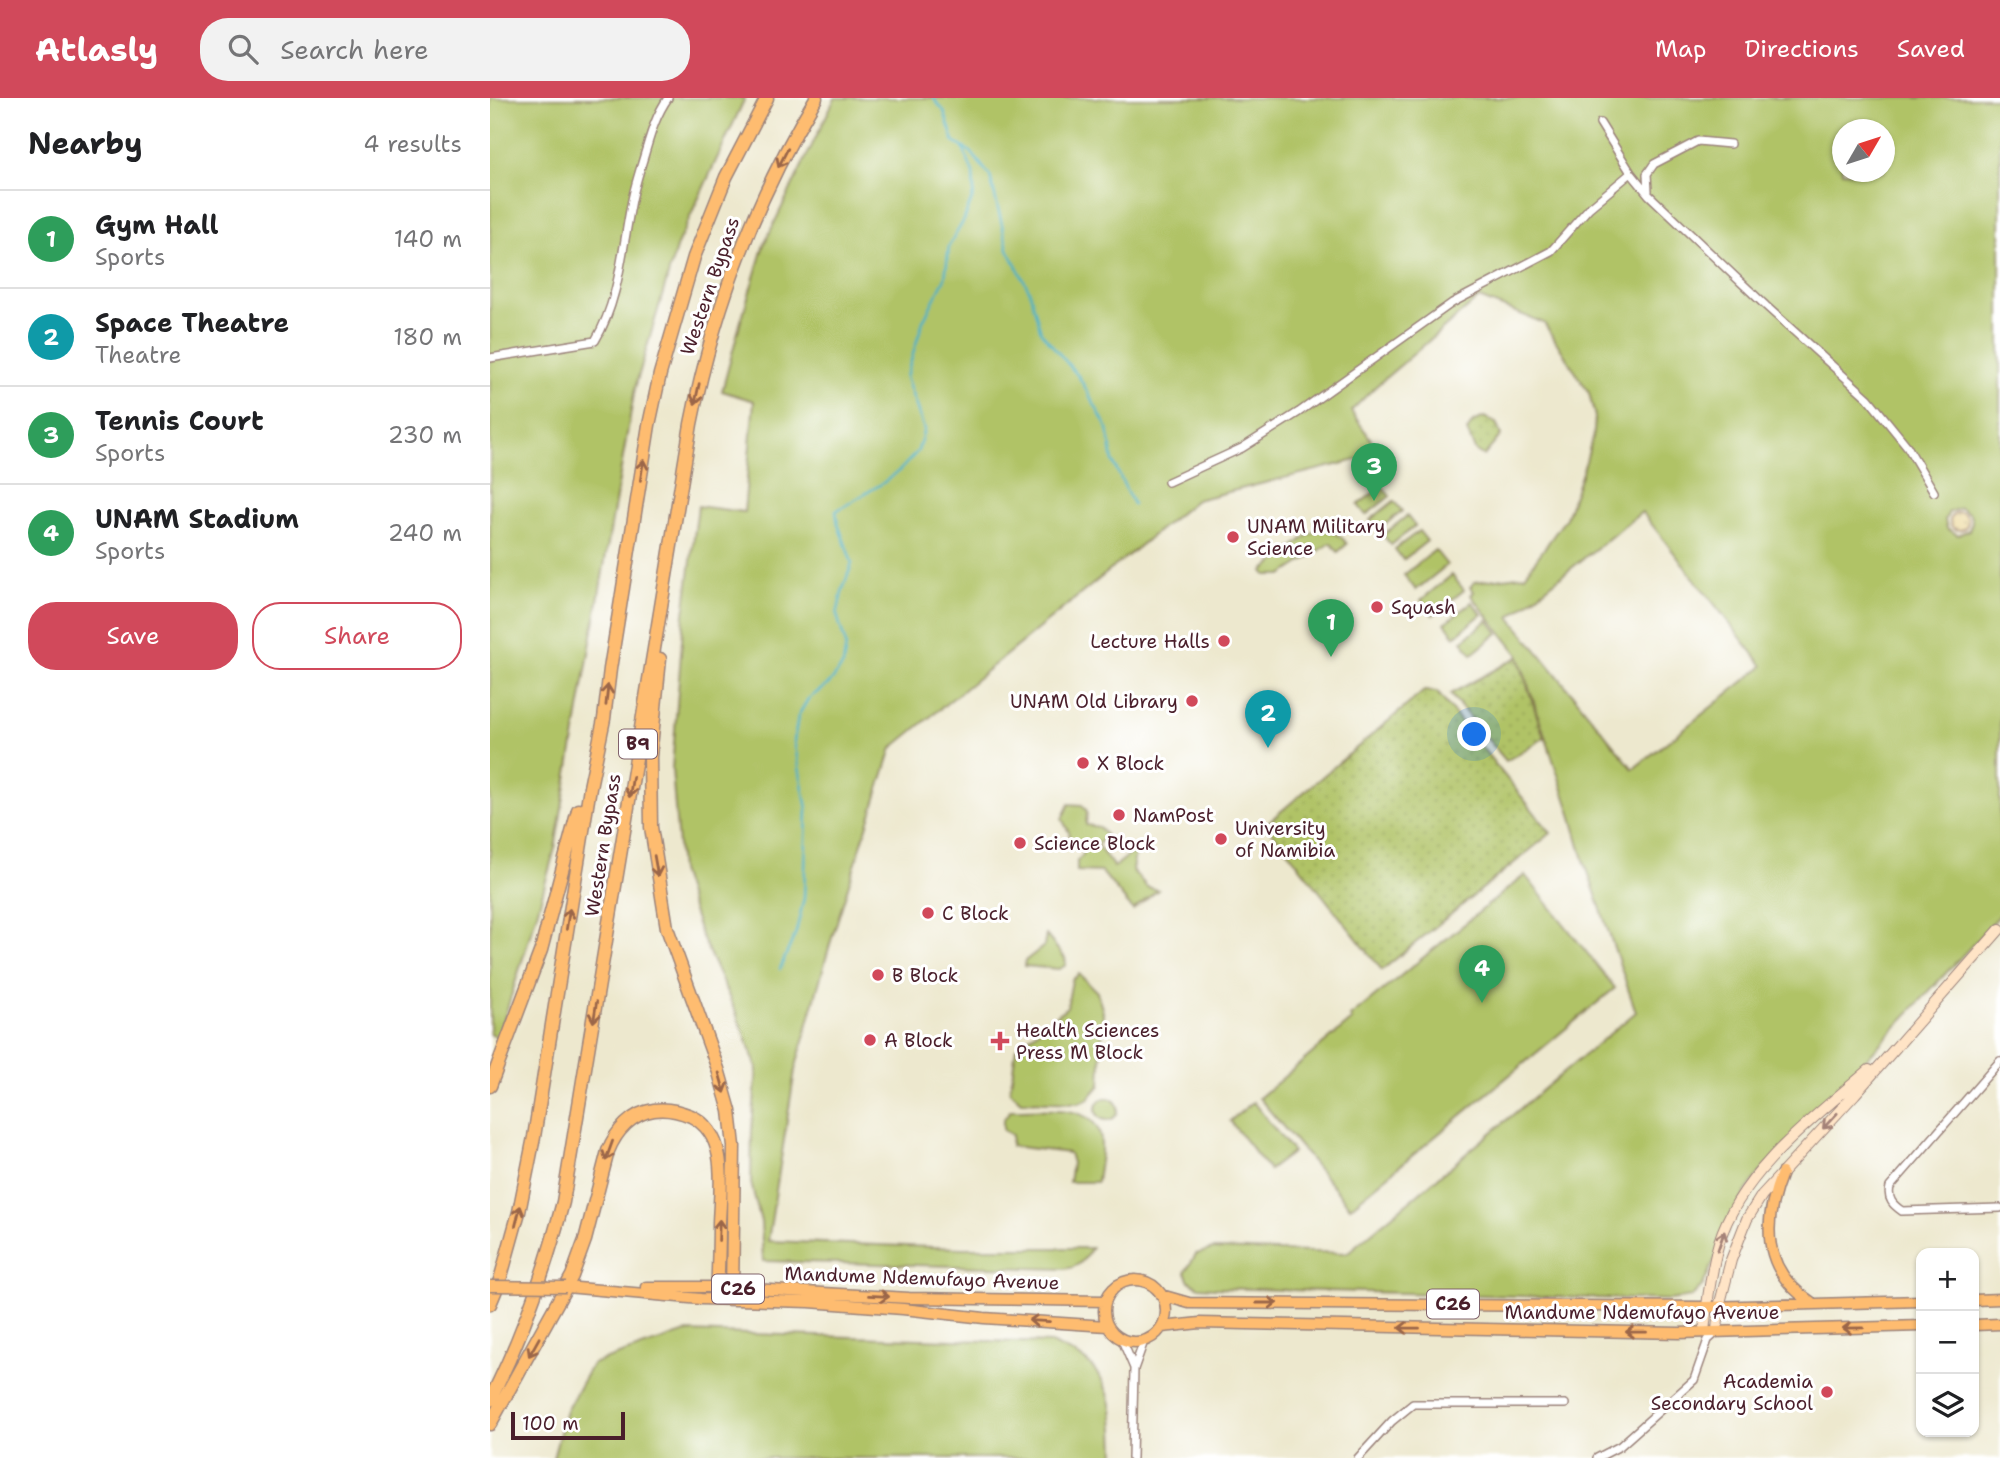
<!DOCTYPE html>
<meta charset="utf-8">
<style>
:root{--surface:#fff;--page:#f2f2f2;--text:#202124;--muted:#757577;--line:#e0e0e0;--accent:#d1495b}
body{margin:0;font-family:"Shantell Sans",sans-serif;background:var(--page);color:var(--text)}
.controls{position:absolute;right:21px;bottom:21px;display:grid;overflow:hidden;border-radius:14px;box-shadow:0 2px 5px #0004}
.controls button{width:63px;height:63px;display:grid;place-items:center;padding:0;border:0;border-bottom:2px solid var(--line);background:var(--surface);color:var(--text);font:35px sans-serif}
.compass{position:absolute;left:1342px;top:21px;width:63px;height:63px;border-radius:50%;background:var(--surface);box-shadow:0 2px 5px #0004;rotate:51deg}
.scale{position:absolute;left:21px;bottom:18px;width:114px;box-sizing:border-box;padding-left:7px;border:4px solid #4a1f2b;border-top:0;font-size:19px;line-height:24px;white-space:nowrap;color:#4a1f2b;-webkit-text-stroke:5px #fff;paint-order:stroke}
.you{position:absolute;left:985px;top:637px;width:24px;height:24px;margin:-18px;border:5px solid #fff;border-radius:50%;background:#1a73e8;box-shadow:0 0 0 10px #1a73e833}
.badge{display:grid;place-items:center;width:46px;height:46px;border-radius:50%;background:var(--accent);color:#fff;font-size:23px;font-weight:700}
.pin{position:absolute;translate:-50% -58px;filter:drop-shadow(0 2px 4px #0008)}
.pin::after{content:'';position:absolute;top:37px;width:24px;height:21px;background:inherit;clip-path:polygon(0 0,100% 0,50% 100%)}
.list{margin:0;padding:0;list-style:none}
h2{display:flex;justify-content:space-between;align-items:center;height:91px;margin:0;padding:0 28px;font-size:30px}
h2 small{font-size:23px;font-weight:400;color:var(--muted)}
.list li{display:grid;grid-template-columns:46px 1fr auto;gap:21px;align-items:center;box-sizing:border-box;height:98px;padding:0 28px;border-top:2px solid var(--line)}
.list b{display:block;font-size:26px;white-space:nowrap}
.list p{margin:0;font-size:23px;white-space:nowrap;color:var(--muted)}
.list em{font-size:23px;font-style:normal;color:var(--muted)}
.actions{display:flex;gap:14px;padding:21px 28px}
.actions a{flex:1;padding:16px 0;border:2px solid var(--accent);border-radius:28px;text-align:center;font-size:24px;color:var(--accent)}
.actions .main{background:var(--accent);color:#fff}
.icon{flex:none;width:38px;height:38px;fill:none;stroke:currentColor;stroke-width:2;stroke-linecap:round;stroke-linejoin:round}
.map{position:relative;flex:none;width:1510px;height:1360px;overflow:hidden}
header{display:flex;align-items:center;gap:42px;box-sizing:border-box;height:98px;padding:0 35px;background:var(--accent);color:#fff}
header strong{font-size:33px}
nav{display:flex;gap:38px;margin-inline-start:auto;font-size:24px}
.search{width:490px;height:63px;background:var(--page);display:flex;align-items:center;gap:18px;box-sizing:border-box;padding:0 24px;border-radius:28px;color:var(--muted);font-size:26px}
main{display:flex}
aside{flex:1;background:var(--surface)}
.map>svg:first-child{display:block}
.green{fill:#b0c366;stroke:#7d7148;stroke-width:2;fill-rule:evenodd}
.sand{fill:url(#sand-dots);stroke:#9c7c64;stroke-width:2}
.park{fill:url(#park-dots);stroke:#7d7148;stroke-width:2}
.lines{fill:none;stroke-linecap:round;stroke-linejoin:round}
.stream{stroke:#47b0c5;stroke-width:2.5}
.street-casing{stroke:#9c847c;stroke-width:10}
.secondary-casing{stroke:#9c847c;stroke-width:12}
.primary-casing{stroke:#9c847c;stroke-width:13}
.highway-casing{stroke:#9c847c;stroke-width:15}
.street{stroke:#fff;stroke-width:7}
.secondary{stroke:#ffe4c6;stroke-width:10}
.primary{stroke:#febc70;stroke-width:10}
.highway{stroke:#febc70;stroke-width:12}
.primary-bridge-casing{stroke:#9c847c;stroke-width:13;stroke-linecap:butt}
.primary-bridge{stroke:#febc70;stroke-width:10}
.oneway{stroke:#9b664a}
.oneway2{stroke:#a48278}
.poi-dot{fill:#d1495b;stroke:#fff;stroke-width:2.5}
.labels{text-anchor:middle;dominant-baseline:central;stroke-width:6;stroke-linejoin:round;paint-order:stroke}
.shield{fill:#fff;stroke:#80626b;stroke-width:2}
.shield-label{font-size:18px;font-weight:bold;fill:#4a1f2b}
.street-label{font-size:19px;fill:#4a1f2b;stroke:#fff}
.poi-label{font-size:19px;fill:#4a1f2b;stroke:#fff;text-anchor:start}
</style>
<header>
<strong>Atlasly</strong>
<div class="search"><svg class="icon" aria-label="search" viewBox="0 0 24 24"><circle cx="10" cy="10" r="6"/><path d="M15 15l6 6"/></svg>Search here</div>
<nav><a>Map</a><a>Directions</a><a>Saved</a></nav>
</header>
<main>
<aside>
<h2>Nearby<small>4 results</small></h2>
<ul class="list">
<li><span class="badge" style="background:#2e9e5b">1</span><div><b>Gym Hall</b><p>Sports</p></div><em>140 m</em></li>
<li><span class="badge" style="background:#0f9aa8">2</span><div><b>Space Theatre</b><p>Theatre</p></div><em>180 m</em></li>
<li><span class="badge" style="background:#2e9e5b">3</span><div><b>Tennis Court</b><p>Sports</p></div><em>230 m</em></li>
<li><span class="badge" style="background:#2e9e5b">4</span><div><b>UNAM Stadium</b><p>Sports</p></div><em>240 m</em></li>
</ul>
<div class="actions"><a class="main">Save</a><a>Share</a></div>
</aside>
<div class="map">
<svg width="1510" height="1360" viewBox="0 0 1510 1360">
<defs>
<pattern id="sand-dots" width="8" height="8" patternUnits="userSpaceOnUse" patternTransform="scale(1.75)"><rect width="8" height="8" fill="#eeda9e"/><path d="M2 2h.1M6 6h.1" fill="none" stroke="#cebb88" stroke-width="1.8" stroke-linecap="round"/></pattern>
<pattern id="park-dots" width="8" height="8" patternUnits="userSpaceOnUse" patternTransform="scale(1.75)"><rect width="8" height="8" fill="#b0c366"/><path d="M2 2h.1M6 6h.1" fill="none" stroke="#99a759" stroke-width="1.8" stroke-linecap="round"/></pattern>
</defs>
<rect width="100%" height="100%" fill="#fff"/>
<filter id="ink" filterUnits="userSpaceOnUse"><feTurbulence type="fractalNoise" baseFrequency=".0143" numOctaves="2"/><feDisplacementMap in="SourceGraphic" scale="14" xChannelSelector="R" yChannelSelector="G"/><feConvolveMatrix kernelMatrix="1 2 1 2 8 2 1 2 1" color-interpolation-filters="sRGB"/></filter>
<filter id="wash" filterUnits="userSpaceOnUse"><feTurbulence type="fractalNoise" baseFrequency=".00686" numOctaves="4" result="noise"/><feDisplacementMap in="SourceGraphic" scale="28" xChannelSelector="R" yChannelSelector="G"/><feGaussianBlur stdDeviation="1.57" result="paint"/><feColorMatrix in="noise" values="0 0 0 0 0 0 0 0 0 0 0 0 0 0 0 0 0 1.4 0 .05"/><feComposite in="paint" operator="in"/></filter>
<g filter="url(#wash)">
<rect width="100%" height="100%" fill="#ede8ce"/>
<path class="green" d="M0 0H255L187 147 145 290 65 750 47 815 8 940 0 936Z
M345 0H1510V817L1270 1075 1256 1093 1213 1187 1201 1199 1180 1202 724 1190 709 1189 699 1183 695 1174 706 1156 723 1151 857 1155 1146 914 1094 762 1082 719 1028 556 981 497 984 494 980 489 985 484 1035 477 1076 420 1096 363 1104 333 1105 319 1099 295 1054 225 989 200 885 289 861 313 891 356 706 402 402 650 340 846 305 972 278 1143 471 1150H602C593 1163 589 1170 573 1171L273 1163 271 1124 261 1085 262 1030 267 970 244 910 210 835 190 773 182 671 194 516 208 408 254 414 264 303 232 293 250 226 274 146ZM1352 32H1394V74H1352ZM1470 410 1480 416 1482 424 1479 432 1468 437 1457 430 1455 422 1459 414ZM1152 414 1273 568 1143 671 1020 519Z
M892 388 900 398 876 417 868 407Z
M904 403 912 413 888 432 880 422Z
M917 418 925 428 901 447 893 437Z
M828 432C842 432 849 435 857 446L848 454 841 445 792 477H776L773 473 818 437Z
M929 433 937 443 913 462 905 451Z
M945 452 957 467 926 492 914 477Z
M962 477 974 492 943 517 931 502Z
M982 504 992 516 965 538 955 525Z
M998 522 1008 535 982 556 972 543Z
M579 706 592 707 597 713 596 727 609 729 616 738 607 747 624 769 643 754 645 756 642 772 657 789 668 792 643 812 612 774 587 773V763L593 757 592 745 580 742 579 734 572 721Z
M1035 777 1125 890 860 1109 769 1000 862 922 860 919Z
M556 837 575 860 576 867 569 871 534 868 535 863 554 848Z
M589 876 607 894 613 914 610 987 598 1001 589 1005 531 1003 520 993 526 950 577 909 582 882Z
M606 1011a11 11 0 1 1 22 0a11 11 0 1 1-22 0Z
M763 1004 803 1054 779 1072 740 1023Z
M521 1012C550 1013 611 1002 611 1046 612 1058 608 1071 607 1084H579L582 1065 579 1055 521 1048 522 1037 513 1032V1022Z
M196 1234 561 1245C572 1251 586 1255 596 1263 626 1290 624 1323 625 1360H63L76 1313 102 1266Z"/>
<path class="sand" d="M1460 423a9 9 0 1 1 18 0a9 9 0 1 1-18 0Z"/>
<path class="park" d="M994 319 1006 325 1011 337 994 358 985 352 977 333 983 324Z
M1028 559 1054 640 1016 663 960 596Z
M934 593 947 594 1061 735 892 872 776 726Z"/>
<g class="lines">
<path class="stream" d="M443 0 454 13 464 44 481 54 500 78 518 151 539 192 551 234 589 279 618 331 623 364 643 406
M290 871 306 834 314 800 317 711 304 643 308 618 318 601 340 585 353 567 356 547 347 517 352 494 362 465 348 426 346 413 393 385 410 372 428 353 434 331 416 279 433 223 455 180 459 148 474 122 484 95 483 75 473 50"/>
</g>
</g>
<g filter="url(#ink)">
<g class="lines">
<g class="street-casing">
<path id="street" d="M1110 25 1141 75 1159 97 1276 208 1378 300 1417 348 1444 394
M1158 93 1157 76 1164 66 1208 43 1240 46
M0 260 105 243C129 203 132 153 141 107 144 90 150 72 155 55 161 35 166 17 178 0
M678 384 752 350 809 314 962 205 1061 153 1099 110 1141 75
M1510 963 1400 1089C1397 1101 1403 1107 1412 1113L1510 1110
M632 1242 644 1270
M642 1360 644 1271 654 1243
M868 1360 902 1323 923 1306H1075
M1107 1360 1130 1348 1204 1282 1218 1242 1227 1234"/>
</g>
<g class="secondary-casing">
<path id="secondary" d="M1227 1233 1229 1209 1241 1162 1257 1121 1272 1097 1365 996 1510 831
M1214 1234C1217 1204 1221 1173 1229 1144 1251 1073 1325 1019 1379 972"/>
</g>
<g class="primary-casing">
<path id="primary" d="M1292 1075C1272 1125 1272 1172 1321 1204
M614 1213a31 31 0 1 1 62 0a31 31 0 1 1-62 0Z
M76 1189 211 1201 319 1204 413 1211 494 1220 617 1228
M156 1189H228L419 1200 615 1203
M671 1197 699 1205 1216 1209 1431 1203
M1484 1202 1510 1201
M1484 1227 1510 1226
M672 1229 710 1225 1189 1235 1431 1228"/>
</g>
<g class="highway-casing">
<path id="highway" d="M170 561 160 659 161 729 177 830 228 971 240 1013 244 1048 242 1200
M0 988 51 852 88 712
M0 1206 10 1182 29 1114 44 1039 100 689 114 621 120 571 159 327 170 276 204 159 236 79 277 0
M0 1302C32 1239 55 1173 73 1104L201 326C224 210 265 101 326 0
M0 1326 82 1178 95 1142 118 1053C126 1033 142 1015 164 1012 177 1010 189 1013 201 1018 240 1037 230 1090 229 1125 229 1150 228 1175 227 1200"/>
</g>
<use href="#street" class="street"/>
<use href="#secondary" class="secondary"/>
<use href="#primary" class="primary"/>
<use href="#highway" class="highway"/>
<g class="primary-bridge-casing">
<path id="primary-bridge" d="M0 1188 76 1189"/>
</g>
<use href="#primary-bridge" class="primary-bridge"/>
</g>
<defs><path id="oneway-shaft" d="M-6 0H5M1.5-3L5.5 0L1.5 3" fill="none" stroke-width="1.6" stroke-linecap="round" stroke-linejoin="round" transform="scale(1.75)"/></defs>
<g class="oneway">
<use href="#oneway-shaft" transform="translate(293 60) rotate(117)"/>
<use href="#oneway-shaft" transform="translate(207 296) rotate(102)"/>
<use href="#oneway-shaft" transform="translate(152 372) rotate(-81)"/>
<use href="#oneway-shaft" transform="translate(117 597) rotate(-84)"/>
<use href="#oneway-shaft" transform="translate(141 689) rotate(99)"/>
<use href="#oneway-shaft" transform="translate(166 768) rotate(80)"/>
<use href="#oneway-shaft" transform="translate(78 821) rotate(-81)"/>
<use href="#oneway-shaft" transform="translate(105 914) rotate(99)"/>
<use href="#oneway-shaft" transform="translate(232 985) rotate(74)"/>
<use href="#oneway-shaft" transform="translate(119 1053) rotate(110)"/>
<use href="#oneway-shaft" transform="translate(28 1118) rotate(-76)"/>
<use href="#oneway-shaft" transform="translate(229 1132) rotate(-88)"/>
<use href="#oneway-shaft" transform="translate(389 1198) rotate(3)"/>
<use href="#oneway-shaft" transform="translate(777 1205)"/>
<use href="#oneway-shaft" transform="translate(549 1223) rotate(-177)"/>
<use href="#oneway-shaft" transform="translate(919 1230) rotate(-179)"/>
<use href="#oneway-shaft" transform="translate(1363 1230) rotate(179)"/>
<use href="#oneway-shaft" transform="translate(1146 1234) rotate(-179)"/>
<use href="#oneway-shaft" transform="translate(44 1249) rotate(119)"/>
</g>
<g class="oneway2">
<use href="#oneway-shaft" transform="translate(1340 1023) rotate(133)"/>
<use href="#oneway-shaft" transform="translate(1231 1143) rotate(-71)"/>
</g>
</g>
<g class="poi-dot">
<circle cx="743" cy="439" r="7"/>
<circle cx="887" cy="509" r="7"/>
<circle cx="734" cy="543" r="7"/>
<circle cx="702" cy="603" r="7"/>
<circle cx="593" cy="665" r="7"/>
<circle cx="629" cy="717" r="7"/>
<circle cx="731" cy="741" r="7"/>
<circle cx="530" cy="745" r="7"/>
<circle cx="438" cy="815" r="7"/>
<circle cx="388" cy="877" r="7"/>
<circle cx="380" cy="942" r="7"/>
<path d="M506.5 932.5h7v7h7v7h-7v7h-7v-7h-7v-7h7z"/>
<circle cx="1337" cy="1294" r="7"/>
</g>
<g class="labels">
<g class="shield">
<rect x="129" y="631.5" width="38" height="29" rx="5"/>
<rect x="222" y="1176.5" width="52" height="29" rx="5"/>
<rect x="937" y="1191.5" width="52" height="29" rx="5"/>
</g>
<g class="shield-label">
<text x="148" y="646">B9</text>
<text x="248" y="1191">C26</text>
<text x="963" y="1206">C26</text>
</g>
<g class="street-label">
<text transform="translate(220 188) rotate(-71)">Western Bypass</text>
<text transform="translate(113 747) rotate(-81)">Western Bypass</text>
<text transform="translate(432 1180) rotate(2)">Mandume Ndemufayo Avenue</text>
<text x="1152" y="1214">Mandume Ndemufayo Avenue</text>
</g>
<g class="poi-label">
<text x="757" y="428">UNAM Military<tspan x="757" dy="22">Science</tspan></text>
<text x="901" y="509">Squash</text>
<text x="720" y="543" text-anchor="end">Lecture Halls</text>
<text x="688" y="603" text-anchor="end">UNAM Old Library</text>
<text x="607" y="665">X Block</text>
<text x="643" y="717">NamPost</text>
<text x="745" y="730">University<tspan x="745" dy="22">of Namibia</tspan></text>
<text x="544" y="745">Science Block</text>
<text x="452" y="815">C Block</text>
<text x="402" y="877">B Block</text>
<text x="526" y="932">Health Sciences<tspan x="526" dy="22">Press M Block</tspan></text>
<text x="394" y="942">A Block</text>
<text x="1323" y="1283" text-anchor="end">Academia<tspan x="1323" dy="22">Secondary School</tspan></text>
</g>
</g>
</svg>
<div class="controls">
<button>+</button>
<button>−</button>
<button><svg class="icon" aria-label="layers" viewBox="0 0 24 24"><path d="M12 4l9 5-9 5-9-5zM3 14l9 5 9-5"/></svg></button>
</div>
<svg class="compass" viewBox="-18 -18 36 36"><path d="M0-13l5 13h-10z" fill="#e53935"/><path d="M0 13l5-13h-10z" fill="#757577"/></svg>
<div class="scale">100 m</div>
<div class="you"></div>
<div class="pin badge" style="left:841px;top:559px;background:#2e9e5b">1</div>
<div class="pin badge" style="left:778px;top:650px;background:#0f9aa8">2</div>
<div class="pin badge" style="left:884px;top:403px;background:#2e9e5b">3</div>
<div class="pin badge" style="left:992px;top:905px;background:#2e9e5b">4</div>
</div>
</main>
